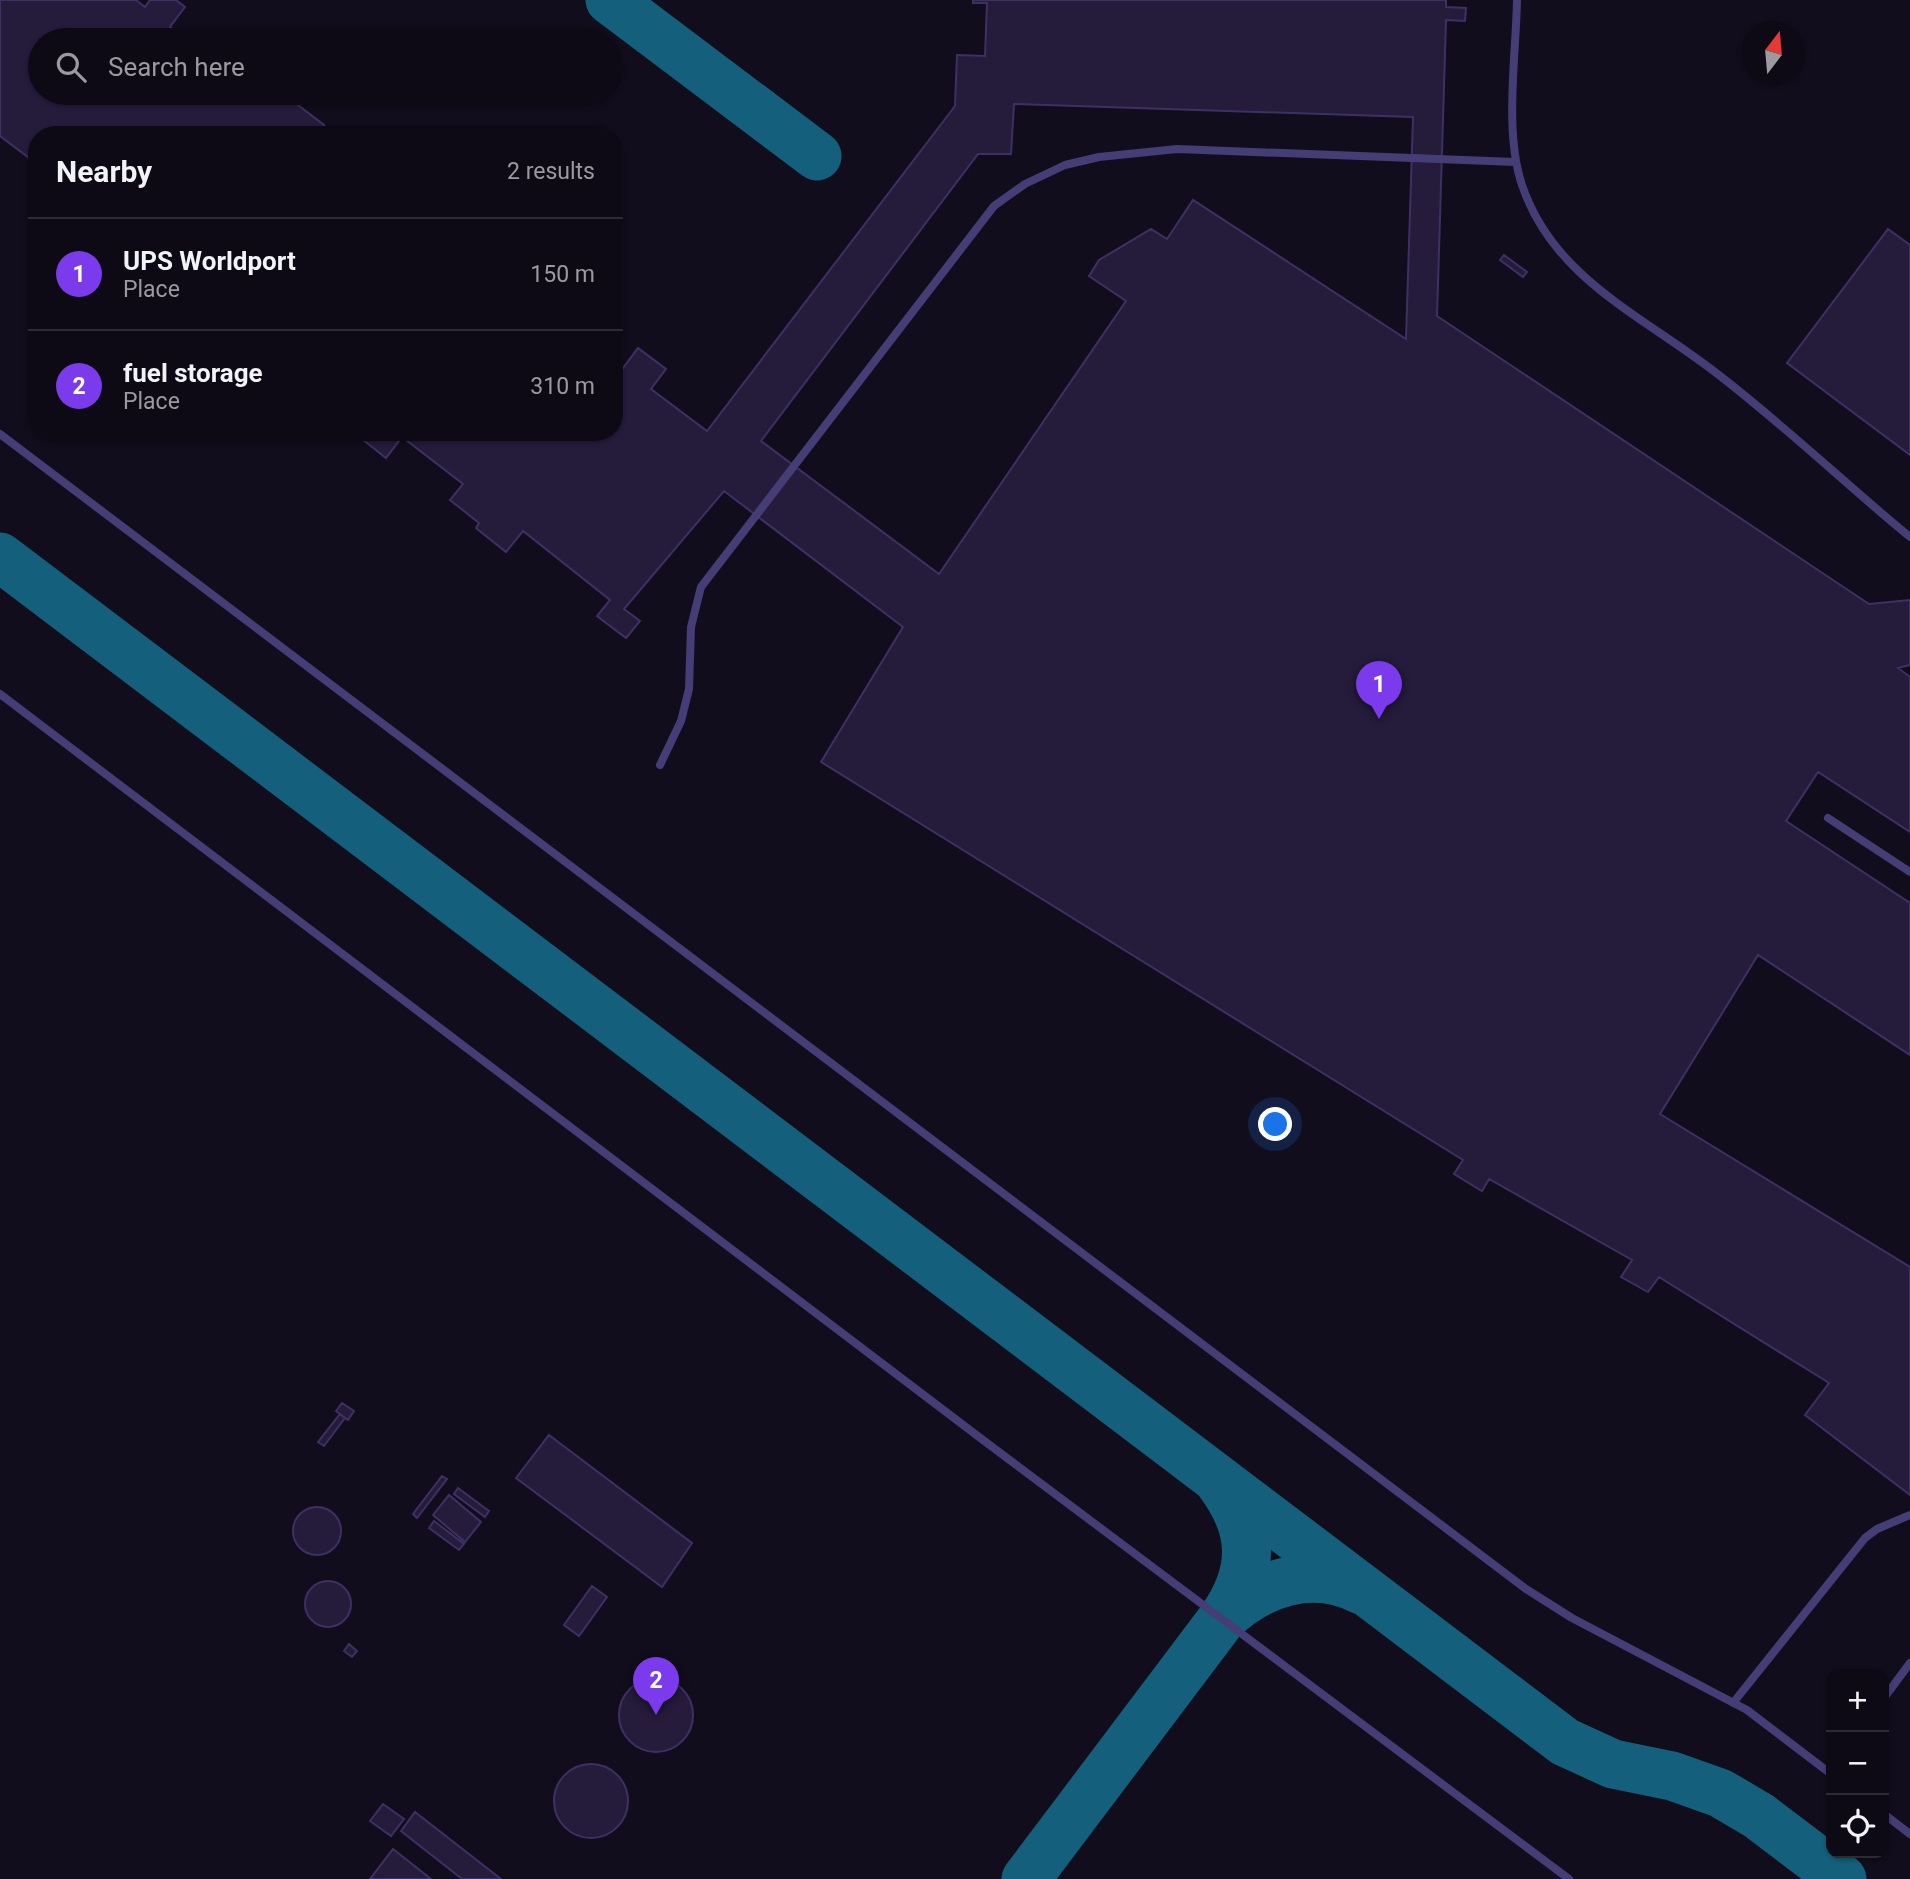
<!DOCTYPE html>
<meta charset="utf-8">
<style>
:root{--surface:#0d0a15;--page:#1b1822;--text:#f1f3f6;--muted:#9a9aa0;--line:#2d2b34;--accent:#7c3aed}
body{margin:0;font-family:Roboto,sans-serif;background:var(--page);color:var(--text)}
.controls{position:absolute;right:21px;bottom:21px;display:grid;overflow:hidden;border-radius:14px;box-shadow:0 2px 5px #0004}
.controls button{width:63px;height:63px;display:grid;place-items:center;padding:0;border:0;border-bottom:2px solid var(--line);background:var(--surface);color:var(--text);font:35px sans-serif}
.compass{position:absolute;left:1742px;top:21px;width:63px;height:63px;border-radius:50%;background:var(--surface);box-shadow:0 2px 5px #0004;rotate:16deg}
.you{position:absolute;left:1276px;top:1125px;width:24px;height:24px;margin:-18px;border:5px solid #fff;border-radius:50%;background:#1a73e8;box-shadow:0 0 0 10px #1a73e833}
.badge{display:grid;place-items:center;width:46px;height:46px;border-radius:50%;background:var(--accent);color:#fff;font-size:23px;font-weight:700}
.pin{position:absolute;translate:-50% -58px;filter:drop-shadow(0 2px 4px #0008)}
.pin::after{content:'';position:absolute;top:37px;width:24px;height:21px;background:inherit;clip-path:polygon(0 0,100% 0,50% 100%)}
.list{margin:0;padding:0;list-style:none}
h2{display:flex;justify-content:space-between;align-items:center;height:91px;margin:0;padding:0 28px;font-size:30px}
h2 small{font-size:23px;font-weight:400;color:var(--muted)}
.list li{display:grid;grid-template-columns:46px 1fr auto;gap:21px;align-items:center;box-sizing:border-box;height:112px;padding:0 28px;border-top:2px solid var(--line)}
.list b{display:block;font-size:26px;white-space:nowrap}
.list p{margin:0;font-size:23px;white-space:nowrap;color:var(--muted)}
.list em{font-size:23px;font-style:normal;color:var(--muted)}
.icon{flex:none;width:38px;height:38px;fill:none;stroke:currentColor;stroke-width:2;stroke-linecap:round;stroke-linejoin:round}
.map{position:relative;flex:none;width:1910px;height:1879px;overflow:hidden}
.search{position:absolute;background:var(--surface);box-shadow:0 2px 5px #0004;left:28px;top:28px;width:595px;height:77px;display:flex;align-items:center;gap:18px;box-sizing:border-box;padding:0 24px;border-radius:38px;color:var(--muted);font-size:26px}
.panel{position:absolute;background:var(--surface);box-shadow:0 2px 5px #0004;left:28px;top:126px;width:595px;height:315px;border-radius:28px}
.map>svg:first-child{display:block}
.lines{fill:none;stroke-linecap:round;stroke-linejoin:round}
.taxiway{stroke:#14607c;stroke-width:49}
.building{fill:#251b3b;stroke:#3f3064;stroke-width:2;fill-rule:evenodd}
.service{stroke:#453d76;stroke-width:8}
</style>
<div class="map">
<svg width="1910" height="1879" viewBox="0 0 1910 1879">
<rect width="100%" height="100%" fill="#110d1c"/>
<g class="lines">
<path class="taxiway" d="M610 0 817 156
M0 557 1565 1742 1613 1764 1672 1776 1720 1793 1759 1816 1842 1879
M1223 1618C1260 1583 1312 1565 1361 1590
M1026 1879 1222 1619C1255 1572 1255 1530 1220 1483"/>
</g>
<path class="building" d="M0 0H136L145 7 150 0H176L185 7 170 27 187 40H40V93H257L264 98 268 93H297L303 97 298 105 324 125 317 135H37V164L0 136Z
M973 0H1446V7L1466 8 1465 21 1446 20 1437 316 1869 604 1910 600V665L1898 668 1910 677V832L1818 772 1786 821 1910 903V1055L1758 955 1660 1114 1910 1267V1495L1805 1415 1829 1383 1659 1277 1648 1292 1621 1277 1632 1260 1489 1179 1482 1191 1454 1174 1463 1160 821 762 903 627 724 491 624 609 640 621 626 638 597 616 610 600 523 531 506 552 476 528 479 523 450 500 463 484 402 437 386 458 362 439 367 432H614V361L623 368 638 348 666 369 651 389 707 431 955 106 957 55 985 56 987 3H973ZM1014 104 1413 117 1406 339 1193 200 1167 239 1151 229 1099 260 1089 276 1126 301 939 574 761 441 978 154H1011Z
M1888 229 1910 245V455L1787 363Z
M1504 255 1527 272 1523 277 1500 260Z
M342 1403 354 1411 348 1420 336 1411Z
M340 1414 345 1418 324 1446 318 1442Z
M549 1435 692 1543 662 1587 516 1478Z
M442 1476 447 1479 417 1518 413 1514Z
M458 1488 489 1511 485 1517 454 1494Z
M449 1495 481 1522 465 1542 433 1515Z
M293 1531a24 24 0 1 1 48 0a24 24 0 1 1-48 0Z
M434 1521 464 1544 459 1550 429 1528Z
M305 1604a23 23 0 1 1 46 0a23 23 0 1 1-46 0Z
M592 1586 607 1597 579 1636 564 1625Z
M349 1644 357 1651 352 1657 344 1651Z
M619 1715a37 37 0 1 1 74 0a37 37 0 1 1-74 0Z
M554 1801a37 37 0 1 1 74 0a37 37 0 1 1-74 0Z
M383 1804 404 1819 391 1836 370 1821Z
M415 1812 501 1879H462L401 1831Z
M393 1849 431 1879H370Z"/>
<g class="lines">
<path class="service" d="M1517 0C1516 56 1504 132 1522 185 1553 277 1639 314 1711 369 1780 421 1843 482 1910 537
M0 434 1526 1589 1572 1618 1747 1710 1831 1774
M0 694 983 1440 1569 1879
M660 765 681 721 689 689 691 627 701 587 994 206 1025 184 1065 165 1099 157 1177 149 1515 162
M1828 818 1910 872
M1884 1698 1910 1663
M1733 1703 1865 1538 1877 1529 1910 1515
M1884 1814 1910 1834"/>
</g>
</svg>
<div class="controls">
<button>+</button>
<button>−</button>
<button><svg class="icon" aria-label="locate" viewBox="0 0 24 24"><circle cx="12" cy="12" r="6"/><path d="M12 2v4M12 18v4M2 12h4M18 12h4"/></svg></button>
</div>
<svg class="compass" viewBox="-18 -18 36 36"><path d="M0-13l5 13h-10z" fill="#e53935"/><path d="M0 13l5-13h-10z" fill="#9a9aa0"/></svg>
<div class="you"></div>
<div class="pin badge" style="left:1379px;top:719px">1</div>
<div class="pin badge" style="left:656px;top:1715px">2</div>
<div class="search"><svg class="icon" aria-label="search" viewBox="0 0 24 24"><circle cx="10" cy="10" r="6"/><path d="M15 15l6 6"/></svg>Search here</div>
<section class="panel">
<h2>Nearby<small>2 results</small></h2>
<ul class="list">
<li><span class="badge">1</span><div><b>UPS Worldport</b><p>Place</p></div><em>150 m</em></li>
<li><span class="badge">2</span><div><b>fuel storage</b><p>Place</p></div><em>310 m</em></li>
</ul>
</section>
</div>
